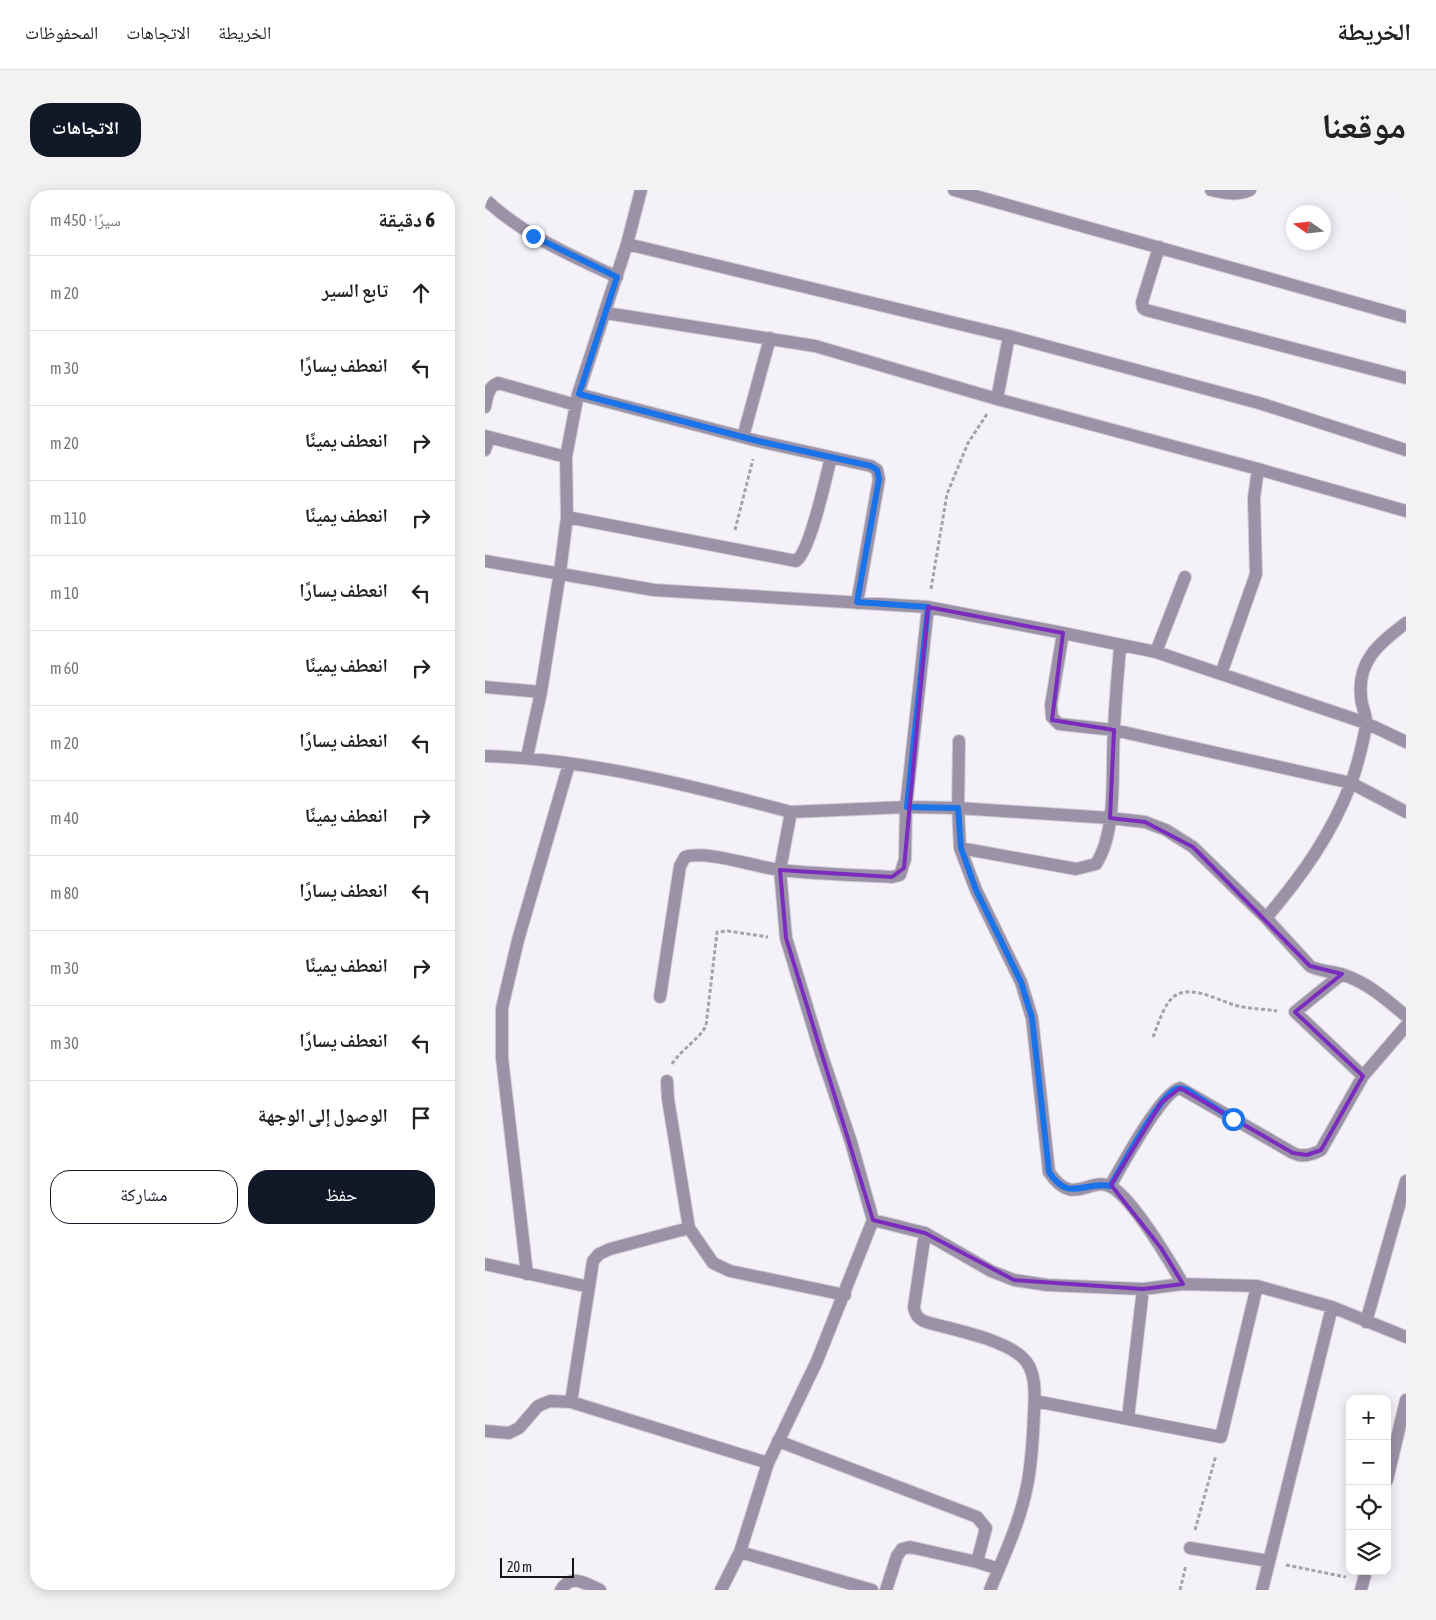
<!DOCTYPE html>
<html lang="ar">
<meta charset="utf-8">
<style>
:root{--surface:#fff;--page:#f2f2f2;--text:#222;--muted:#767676;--line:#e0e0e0;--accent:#111827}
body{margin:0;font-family:"Asap Condensed","Noto Naskh Arabic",sans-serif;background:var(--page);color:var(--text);direction:rtl}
.controls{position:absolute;right:15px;bottom:15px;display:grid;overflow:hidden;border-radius:10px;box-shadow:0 2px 12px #0003}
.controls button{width:45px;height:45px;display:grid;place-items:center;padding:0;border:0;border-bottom:1px solid var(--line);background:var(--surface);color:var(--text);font:25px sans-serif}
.compass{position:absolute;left:801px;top:15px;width:45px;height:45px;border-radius:50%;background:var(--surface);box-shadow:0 2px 12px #0003;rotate:284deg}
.scale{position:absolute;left:15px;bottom:12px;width:74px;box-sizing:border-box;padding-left:5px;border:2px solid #141316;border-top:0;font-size:14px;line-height:18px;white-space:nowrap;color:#141316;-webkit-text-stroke:4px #f4f1f9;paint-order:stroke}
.stop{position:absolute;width:15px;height:15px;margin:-11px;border:4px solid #1a73e8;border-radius:50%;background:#fff}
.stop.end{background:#1a73e8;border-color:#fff;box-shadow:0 1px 5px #0008}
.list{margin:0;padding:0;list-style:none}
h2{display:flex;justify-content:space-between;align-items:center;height:65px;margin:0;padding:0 20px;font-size:21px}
h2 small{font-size:16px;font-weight:400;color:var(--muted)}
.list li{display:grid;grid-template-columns:32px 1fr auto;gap:15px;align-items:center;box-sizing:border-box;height:75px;padding:0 20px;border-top:1px solid var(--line)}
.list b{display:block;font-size:19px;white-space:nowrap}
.list em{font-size:16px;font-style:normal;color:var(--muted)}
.actions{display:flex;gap:10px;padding:15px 20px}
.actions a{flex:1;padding:11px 0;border:1px solid var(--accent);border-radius:20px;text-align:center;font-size:18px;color:var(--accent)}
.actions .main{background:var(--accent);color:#fff}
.icon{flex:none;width:28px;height:28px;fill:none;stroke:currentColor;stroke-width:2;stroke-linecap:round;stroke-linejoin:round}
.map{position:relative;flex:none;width:921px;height:1400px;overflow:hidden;direction:ltr;border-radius:20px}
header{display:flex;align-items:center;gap:30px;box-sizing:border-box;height:70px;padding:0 25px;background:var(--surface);border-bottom:1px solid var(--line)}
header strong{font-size:24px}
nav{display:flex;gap:28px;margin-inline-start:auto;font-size:18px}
.intro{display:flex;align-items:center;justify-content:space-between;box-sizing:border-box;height:120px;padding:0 30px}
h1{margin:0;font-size:35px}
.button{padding:12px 22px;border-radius:20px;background:var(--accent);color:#fff;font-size:18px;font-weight:700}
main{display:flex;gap:30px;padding:0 30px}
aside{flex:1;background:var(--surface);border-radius:20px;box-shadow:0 2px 12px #0003}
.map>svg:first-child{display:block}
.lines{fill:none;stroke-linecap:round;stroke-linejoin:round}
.street-casing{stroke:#d0cdd5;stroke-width:14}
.path{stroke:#a5a3a9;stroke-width:3;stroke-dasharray:4 2.5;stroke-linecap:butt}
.street{stroke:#9c92a7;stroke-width:12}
.route{stroke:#1a73e8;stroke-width:6}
.marked{fill:none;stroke:#7b2cbf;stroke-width:4;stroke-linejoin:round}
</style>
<header>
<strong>الخريطة</strong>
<nav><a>الخريطة</a><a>الاتجاهات</a><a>المحفوظات</a></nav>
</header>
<div class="intro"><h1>موقعنا</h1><a class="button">الاتجاهات</a></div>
<main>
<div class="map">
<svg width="921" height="1400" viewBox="0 0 921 1400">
<rect width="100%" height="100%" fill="#f4f1f9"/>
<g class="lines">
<g class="street-casing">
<path id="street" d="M469 0 921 127
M726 0C739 3 752 6 765 0
M0 9C38 45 85 65 132 87
M142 54 524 146
M674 57 657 112 658 118 661 120 921 188
M121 123 330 156 512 209 773 279
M93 204 273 251 386 276 392 280 394 289 372 413
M512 209 524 146 774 213 921 260
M0 217C2 207 3 197 13 193L91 215
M0 246 81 267
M258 247 285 148
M0 260 4 247
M82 327 311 371C325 362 341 287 346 267
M0 371 169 400 443 417 578 443 671 462 881 533 921 552
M921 433C895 453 872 470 876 507 876 516 882 525 881 533 880 547 871 580 866 593 847 644 816 687 781 728L825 776C836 782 848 781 859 785 883 793 902 810 921 826
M578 443 566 515 567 527 574 534 629 540 866 593 921 622
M671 462 700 387
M736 484 771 384 769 308 773 279 921 321
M0 497 56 502
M474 551 473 618 475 658 591 679 611 674C633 640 626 580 629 540 630 512 633 484 635 456
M0 566C102 569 208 596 306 622L295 680 301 748 336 863 366 952 388 1030 332 1171 283 1273 255 1362 236 1400
M42 567 56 502 75 382 82 327 81 267 93 204 142 54 156 0
M306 622 421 617 473 618 625 628 660 632 681 640 708 657 781 728
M475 658 491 700 536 792 547 828 564 982C589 1020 606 983 628 998 650 1012 684 1070 698 1094
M857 784 810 822 878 886
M175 807 195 676 200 667C222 660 270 677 295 680 332 684 370 685 407 687L415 685 420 669 421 617 443 417
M182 891 183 909 204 1038 228 1073 245 1081 360 1105
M625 996C637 976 676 902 695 898L808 963C818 968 827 965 836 960L878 886 921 836
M388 1030 440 1043 506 1081 529 1090 562 1095 658 1099 698 1094 772 1096 847 1117 921 1147
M204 1038 125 1059 114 1064 108 1071 86 1212 283 1273
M440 1043 429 1117C430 1125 433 1129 441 1132 469 1140 515 1148 537 1167 552 1180 550 1205 549 1224 548 1248 547 1272 542 1296 535 1332 519 1366 505 1400
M0 1074 104 1097
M42 1084 17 868V818L33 750 84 574
M881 1132 921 991
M550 1211 736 1247 772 1096
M643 1228 658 1099
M0 1241 24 1243 34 1238 53 1216 65 1211 86 1212
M293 1251 492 1327 501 1338 492 1372
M902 1290 921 1210
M705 1358 784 1371
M255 1362 387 1400
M76 1400C86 1383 100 1393 115 1400
M401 1400 412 1366 417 1359 425 1357 492 1372 514 1379
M777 1400 847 1117
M876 1400 881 1381"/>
</g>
<path class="path" d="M250 340 268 269
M446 399 462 304 483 253 502 224
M668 847C673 835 680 809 693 804 711 796 736 812 753 816 766 819 780 819 792 821
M187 874C197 859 214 849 221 836L232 742 243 741 283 747
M710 1340 731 1265
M801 1375 861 1387
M695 1400 701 1375"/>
<use href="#street" class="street"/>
</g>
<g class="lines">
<path class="route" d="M48 46 132 87 94 204 273 251 386 276 392 280 394 289 372 412 443 417 422 617 473 618 476 658 491 700 536 792 547 828 564 982C584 1013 598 991 625 996 637 977 674 906 691 899 695 897 698 899 702 900L748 929"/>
</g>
<path class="marked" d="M443 417 578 443 567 530 629 540 625 628 660 632 708 657 825 776 857 784 810 822 878 886 836 960 822 965 808 963 695 898 676 913 626 995 676 1058 698 1094 658 1099 529 1090 440 1043 388 1030 301 748 295 680 407 687 419 678Z"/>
</svg>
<div class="controls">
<button>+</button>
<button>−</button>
<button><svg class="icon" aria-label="locate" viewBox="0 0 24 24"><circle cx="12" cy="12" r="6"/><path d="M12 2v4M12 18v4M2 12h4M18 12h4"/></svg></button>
<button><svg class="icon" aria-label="layers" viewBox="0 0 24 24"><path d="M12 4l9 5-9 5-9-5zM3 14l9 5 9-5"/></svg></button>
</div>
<svg class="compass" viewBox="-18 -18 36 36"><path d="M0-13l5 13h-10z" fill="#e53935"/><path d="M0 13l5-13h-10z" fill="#767676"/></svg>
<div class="scale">20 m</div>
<div class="stop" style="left:748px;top:929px"></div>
<div class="stop end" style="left:48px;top:46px"></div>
</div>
<aside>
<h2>6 دقيقة<small>سيرًا · 450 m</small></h2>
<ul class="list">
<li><svg class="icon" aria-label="ahead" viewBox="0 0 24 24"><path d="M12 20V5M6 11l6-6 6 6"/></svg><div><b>تابع السير</b></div><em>20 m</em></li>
<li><svg class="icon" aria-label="left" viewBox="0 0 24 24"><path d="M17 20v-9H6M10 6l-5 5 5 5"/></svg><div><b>انعطف يسارًا</b></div><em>30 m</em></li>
<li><svg class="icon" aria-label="right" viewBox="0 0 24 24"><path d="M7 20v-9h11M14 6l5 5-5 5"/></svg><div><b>انعطف يمينًا</b></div><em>20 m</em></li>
<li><svg class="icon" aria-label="right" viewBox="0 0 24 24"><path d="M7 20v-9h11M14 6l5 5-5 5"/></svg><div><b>انعطف يمينًا</b></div><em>110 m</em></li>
<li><svg class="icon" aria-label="left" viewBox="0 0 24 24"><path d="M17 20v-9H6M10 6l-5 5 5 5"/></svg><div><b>انعطف يسارًا</b></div><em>10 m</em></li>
<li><svg class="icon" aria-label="right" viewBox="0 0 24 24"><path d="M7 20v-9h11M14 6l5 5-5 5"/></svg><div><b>انعطف يمينًا</b></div><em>60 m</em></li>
<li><svg class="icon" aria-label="left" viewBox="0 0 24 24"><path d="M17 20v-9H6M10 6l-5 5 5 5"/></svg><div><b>انعطف يسارًا</b></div><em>20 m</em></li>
<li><svg class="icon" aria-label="right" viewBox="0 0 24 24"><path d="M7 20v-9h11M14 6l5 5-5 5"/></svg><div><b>انعطف يمينًا</b></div><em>40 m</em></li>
<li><svg class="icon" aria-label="left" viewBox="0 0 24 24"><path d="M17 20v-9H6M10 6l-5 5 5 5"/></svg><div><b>انعطف يسارًا</b></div><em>80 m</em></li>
<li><svg class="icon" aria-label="right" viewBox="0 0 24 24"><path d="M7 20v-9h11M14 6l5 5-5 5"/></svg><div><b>انعطف يمينًا</b></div><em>30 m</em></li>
<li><svg class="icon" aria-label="left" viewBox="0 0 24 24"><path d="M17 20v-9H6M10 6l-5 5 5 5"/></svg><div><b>انعطف يسارًا</b></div><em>30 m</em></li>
<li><svg class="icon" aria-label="arrive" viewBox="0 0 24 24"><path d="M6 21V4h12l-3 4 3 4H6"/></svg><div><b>الوصول إلى الوجهة</b></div></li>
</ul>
<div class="actions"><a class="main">حفظ</a><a>مشاركة</a></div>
</aside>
</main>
